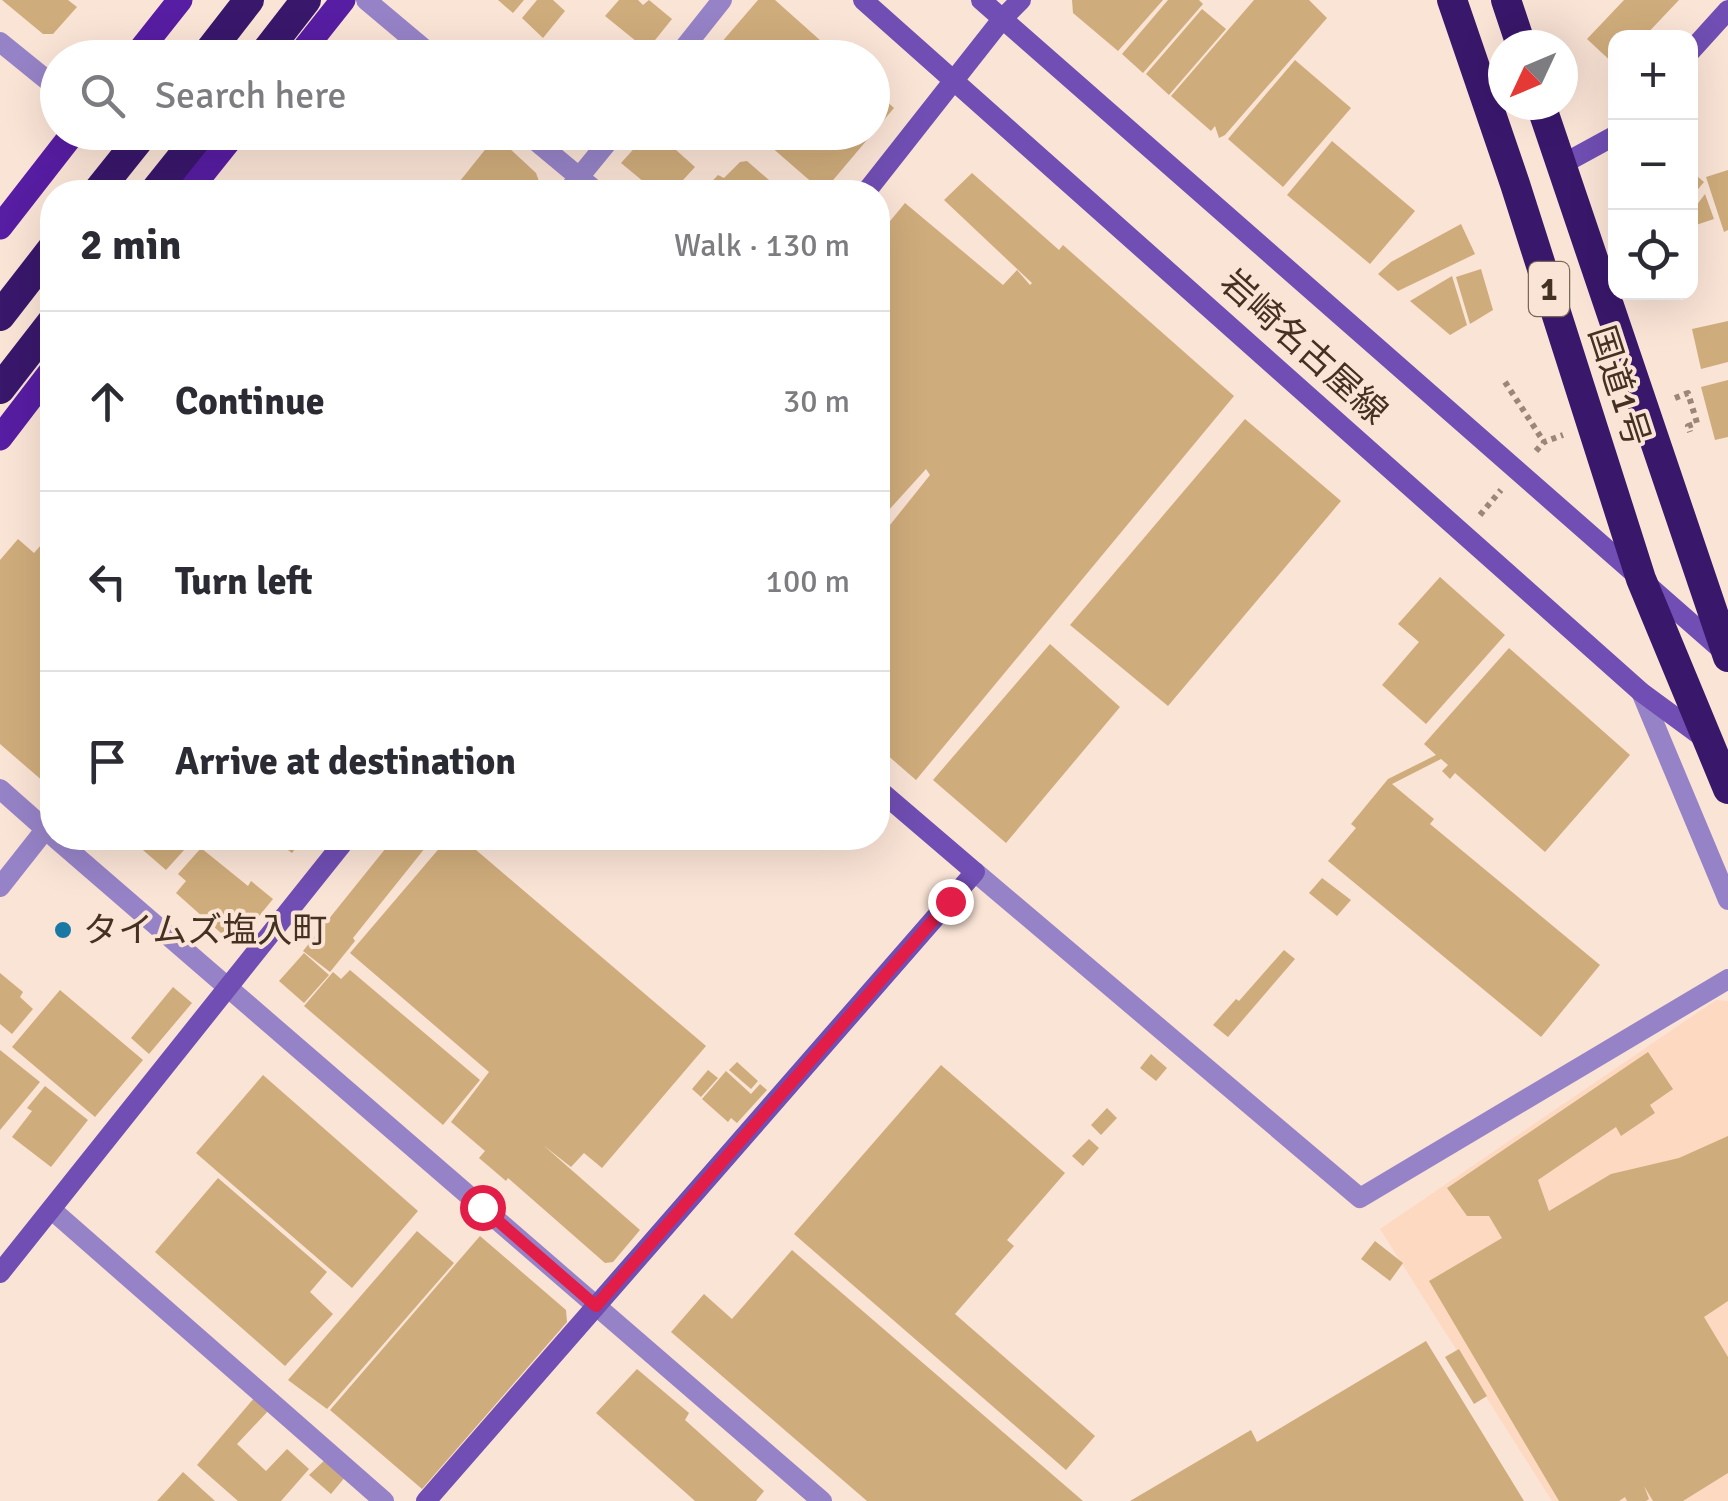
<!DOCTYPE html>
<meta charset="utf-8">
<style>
:root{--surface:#fff;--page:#f7f7f7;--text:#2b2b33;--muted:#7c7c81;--line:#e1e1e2}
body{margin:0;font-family:Signika,"Noto Sans JP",sans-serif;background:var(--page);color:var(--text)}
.controls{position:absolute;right:30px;top:30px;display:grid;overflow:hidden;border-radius:20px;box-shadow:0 10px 40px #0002}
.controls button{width:90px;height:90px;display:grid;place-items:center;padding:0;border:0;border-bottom:2px solid var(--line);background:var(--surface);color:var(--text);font:50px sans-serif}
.compass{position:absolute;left:1488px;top:30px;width:90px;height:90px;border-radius:50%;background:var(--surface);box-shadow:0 10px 40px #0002;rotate:226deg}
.stop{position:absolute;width:30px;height:30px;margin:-22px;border:8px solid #e11d48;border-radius:50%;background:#fff}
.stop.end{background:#e11d48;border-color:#fff;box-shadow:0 2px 10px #0008}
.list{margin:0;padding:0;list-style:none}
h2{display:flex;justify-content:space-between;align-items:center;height:130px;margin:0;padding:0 40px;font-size:42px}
h2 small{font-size:32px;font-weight:400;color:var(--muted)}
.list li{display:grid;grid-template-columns:65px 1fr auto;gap:30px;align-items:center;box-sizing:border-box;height:180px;padding:0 40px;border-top:2px solid var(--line)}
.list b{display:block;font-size:38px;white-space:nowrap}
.list em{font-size:32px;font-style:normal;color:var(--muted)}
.icon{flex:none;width:55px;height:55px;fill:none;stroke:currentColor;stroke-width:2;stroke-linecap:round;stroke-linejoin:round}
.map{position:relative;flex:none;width:1728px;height:1501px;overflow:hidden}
.search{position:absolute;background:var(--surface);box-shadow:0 10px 40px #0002;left:40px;top:40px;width:850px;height:110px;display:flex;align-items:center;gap:25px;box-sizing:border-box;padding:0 35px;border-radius:55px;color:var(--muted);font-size:38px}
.panel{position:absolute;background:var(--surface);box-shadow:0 10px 40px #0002;left:40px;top:180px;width:850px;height:670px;border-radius:40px}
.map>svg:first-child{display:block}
.built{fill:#fed9c1}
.building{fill:#cfac7b}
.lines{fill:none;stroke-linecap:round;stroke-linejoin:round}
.path{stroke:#9b8677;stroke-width:6;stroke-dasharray:5 5;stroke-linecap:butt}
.street{stroke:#9683c7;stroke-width:20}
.secondary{stroke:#704eb3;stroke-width:20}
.primary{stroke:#571da2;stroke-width:25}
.highway{stroke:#39176b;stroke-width:30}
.route{stroke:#e11d48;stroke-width:12}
.poi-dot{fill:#1a78a5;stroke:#fae4d6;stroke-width:4}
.labels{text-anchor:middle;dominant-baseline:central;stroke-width:8;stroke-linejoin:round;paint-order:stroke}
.shield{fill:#fae4d6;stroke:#7b6758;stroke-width:2.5}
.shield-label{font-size:32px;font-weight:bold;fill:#453122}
.street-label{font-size:35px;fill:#453122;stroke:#fae4d6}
.poi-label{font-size:35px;fill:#453122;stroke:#fae4d6;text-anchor:start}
</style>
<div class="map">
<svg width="1728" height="1501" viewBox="0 0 1728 1501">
<rect width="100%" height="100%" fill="#fae4d6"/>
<path class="built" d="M1716 1000 1728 1001V1501H1552L1380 1229Z"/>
<path class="building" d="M2 0H68L77 7 53 34H43Z
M498 0H524L513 13Z
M537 0H553L565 11 543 38 522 18Z
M619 0H638L643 5 649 0 672 19 647 50 605 16Z
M758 0H775L840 58H708Z
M1072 0H1163L1118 51 1073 13Z
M1168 0H1199L1203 4 1143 73 1122 54Z
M1254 0H1309L1327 18 1225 135 1219 138 1215 126 1211 131 1171 96Z
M1624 0H1679L1643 38H1616V66L1587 39Z
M1202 9 1226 29 1169 95 1146 74Z
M1295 60 1351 108 1283 187 1228 139Z
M872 88 894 108 823 192 754 132H872Z
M649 132H656L695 167 672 192H656L621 163Z
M496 136 536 173 540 184 533 192H474L460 181Z
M1332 141 1415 211 1370 264 1287 195Z
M747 161 783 192H702L718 175 724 178 740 162Z
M1690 170 1704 182 1690 199Z
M1728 170V230L1724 232 1706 177Z
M972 173 1059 250 1063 245 1234 396 916 780 878 747V540L930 475 926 469 878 522V246L882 241 881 232 905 203 1003 285 1017 270 1030 285 1032 283 944 200Z
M1705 194 1714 219 1690 227V214Z
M1461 224 1475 254 1398 291 1378 274 1391 262Z
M1481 269 1493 310 1470 324 1456 277Z
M1452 276 1467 325 1450 335 1410 301Z
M1728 321V362L1701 369 1692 329Z
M1728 380V437L1715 440 1701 387Z
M1245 419 1341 501 1168 706 1070 625Z
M18 539 34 553 41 545 52 554V789L0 744V560Z
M1440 577 1505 635 1426 724 1382 685 1419 642 1398 624Z
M1050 644 1120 707 1006 843 933 780Z
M1509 648 1630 755 1545 852 1455 773 1450 779 1442 771 1448 765 1441 759 1392 784 1434 819 1430 824 1600 965 1541 1037 1328 861 1356 828 1351 824 1388 779 1436 755 1424 744Z
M129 838H195L166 870Z
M272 838H291L299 844 292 853Z
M296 838H319L310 849Z
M394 838H433L353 938 355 941 330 972 303 951Z
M448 838H462L706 1046 602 1168 584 1153 571 1167 543 1145 640 1230 613 1262 605 1263 508 1178 506 1181 479 1158 485 1151 451 1122 489 1072 350 953Z
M696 838H716L705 850 694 840Z
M201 848 248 886 251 881 273 899 241 938 227 927 222 934 176 893 186 881 178 874Z
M1322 878 1351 900 1337 916 1309 893Z
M1284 950 1295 959 1228 1037 1213 1025 1236 999 1239 1001Z
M304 953 329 975 304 1003 279 981Z
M350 970 480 1080 443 1125 304 1006 333 972 341 979Z
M0 973 23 992 20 997 33 1009 12 1034 0 1024Z
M173 987 192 1003 149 1054 131 1038Z
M60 990 143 1060 95 1117 12 1047Z
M0 1050 40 1082 0 1130Z
M1648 1052 1673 1089 1650 1105 1655 1113 1621 1136 1616 1127 1538 1180 1549 1211 1611 1174 1679 1158 1728 1136V1301L1704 1317 1728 1357V1473L1683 1501H1653L1644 1486 1649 1499 1646 1501H1627L1625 1497 1619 1501H1559L1429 1281 1502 1238 1489 1216H1467L1447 1188Z
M1151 1054 1167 1068 1156 1081 1140 1068Z
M737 1062 758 1081 751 1089 729 1070Z
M941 1065 1065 1173 1007 1240 1014 1246 955 1314 1095 1436 1066 1470 794 1234Z
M708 1070 718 1078 701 1097 692 1089Z
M726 1071 751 1094 760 1084 767 1090 737 1123 731 1118 728 1122 702 1099Z
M263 1075 418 1211 352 1288 196 1153Z
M45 1086 88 1120 51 1167 12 1137 32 1111 27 1108Z
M1107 1108 1117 1118 1101 1135 1091 1125Z
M1089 1139 1099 1148 1083 1166 1072 1156Z
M218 1178 327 1272 310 1292 333 1314 285 1366 155 1252Z
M417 1231 454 1263 327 1409 288 1380Z
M480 1236 566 1310 567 1322 422 1489 330 1410Z
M1375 1241 1403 1263 1390 1281 1361 1259Z
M792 1250 1083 1501H867L671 1332 704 1294 732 1319Z
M1426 1341 1524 1501H1130L1251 1430 1257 1442Z
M1459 1349 1487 1396 1474 1404 1445 1357Z
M637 1369 689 1413 685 1420 764 1491 756 1501H695L596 1413Z
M255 1397 269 1410 237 1444 266 1471 287 1449 309 1469 281 1501H238L197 1465Z
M327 1458 346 1476 331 1494 309 1475Z
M183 1472 215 1501H157Z"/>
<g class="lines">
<path class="path" d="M1505 382 1544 442
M1675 398 1688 393 1697 423 1688 426 1690 432
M1536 451 1544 442 1563 435
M1480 515 1501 490"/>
<path class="street" d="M366 0 435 58
M0 42 58 89
M676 58 722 0
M525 132 597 192
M567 192 616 132
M1641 692 1728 900
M0 789 52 835
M55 838 822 1501
M975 872 1360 1198 1728 979
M0 887 52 821
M52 1210 384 1501"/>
<path class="secondary" d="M863 0 1641 692 1705 739
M981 0 1724 652
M1690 52 1728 10
M1561 165 1616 135
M866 192 1003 18 1021 0
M0 1273 347 838
M426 1501 975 872 878 789"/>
<path class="primary" d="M134 58 180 0
M297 58 343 0
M188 192 236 132
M0 227 74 132
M0 438 52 370"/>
<path class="highway" d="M1452 0 1515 184 1641 579 1728 789
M1506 0 1521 45
M204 58 249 0
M261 58 306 0
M1541 105 1728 657
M97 192 145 132
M154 192 202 132
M0 316 52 249
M0 389 52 322"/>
</g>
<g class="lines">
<path class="route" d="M482 1207 596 1306 950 901"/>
</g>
<circle class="poi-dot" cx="63" cy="930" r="10"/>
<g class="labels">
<rect class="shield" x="1529" y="262" width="40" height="54" rx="8"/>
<g class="shield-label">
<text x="1549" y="289">1</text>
</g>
<g class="street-label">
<text transform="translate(1304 347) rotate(42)">岩崎名古屋線</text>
<text transform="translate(1619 386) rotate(72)">国道1号</text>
</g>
<g class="poi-label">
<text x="83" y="930">タイムズ塩入町</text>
</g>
</g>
</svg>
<div class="controls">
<button>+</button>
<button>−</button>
<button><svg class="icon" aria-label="locate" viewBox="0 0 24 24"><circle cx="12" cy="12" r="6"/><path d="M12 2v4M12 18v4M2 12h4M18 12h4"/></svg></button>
</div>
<svg class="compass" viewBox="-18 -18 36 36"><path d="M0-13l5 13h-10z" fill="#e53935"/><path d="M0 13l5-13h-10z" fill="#7c7c81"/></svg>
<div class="stop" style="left:482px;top:1207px"></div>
<div class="stop end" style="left:950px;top:901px"></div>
<div class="search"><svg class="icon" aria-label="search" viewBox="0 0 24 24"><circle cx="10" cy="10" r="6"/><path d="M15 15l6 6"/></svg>Search here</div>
<section class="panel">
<h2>2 min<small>Walk · 130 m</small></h2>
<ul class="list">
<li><svg class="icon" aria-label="ahead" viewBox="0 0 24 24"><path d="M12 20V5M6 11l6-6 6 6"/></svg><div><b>Continue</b></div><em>30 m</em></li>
<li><svg class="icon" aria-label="left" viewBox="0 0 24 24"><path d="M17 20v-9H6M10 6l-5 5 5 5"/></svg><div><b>Turn left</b></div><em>100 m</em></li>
<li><svg class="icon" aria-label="arrive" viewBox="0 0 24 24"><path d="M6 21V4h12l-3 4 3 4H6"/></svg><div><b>Arrive at destination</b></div></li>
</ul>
</section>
</div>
